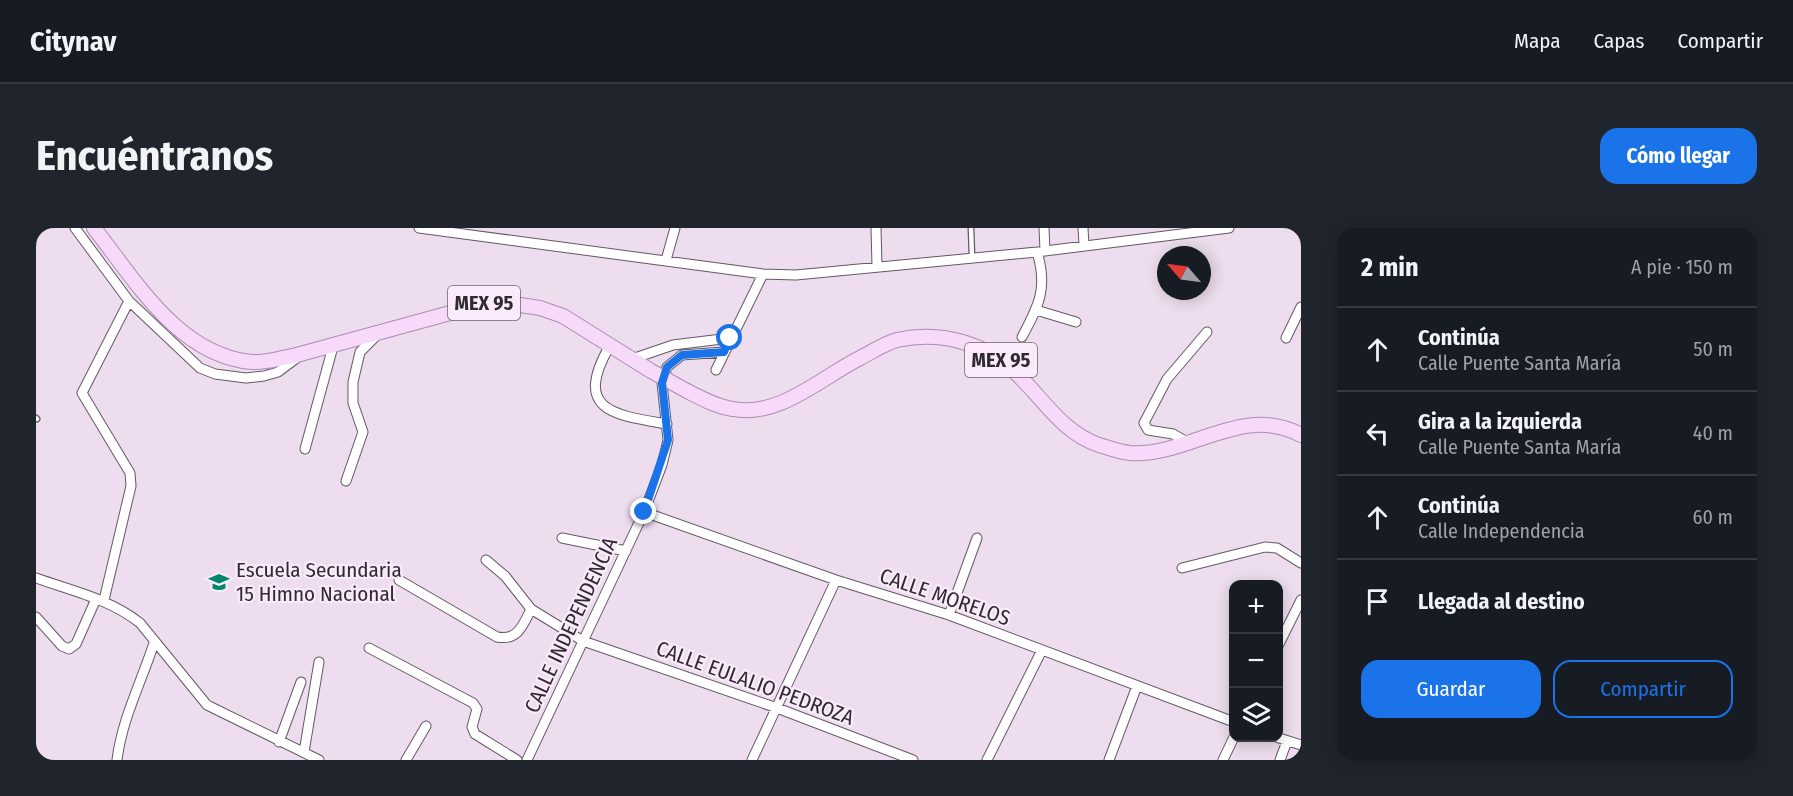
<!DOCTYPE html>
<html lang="es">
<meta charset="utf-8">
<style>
:root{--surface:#171b24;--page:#20242c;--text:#f1f3f6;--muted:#9ea1a6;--line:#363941;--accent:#1a73e8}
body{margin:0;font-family:"Fira Sans Condensed",sans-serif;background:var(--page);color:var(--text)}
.controls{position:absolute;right:18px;bottom:18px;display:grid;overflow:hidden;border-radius:12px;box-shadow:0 3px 15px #0003}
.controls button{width:54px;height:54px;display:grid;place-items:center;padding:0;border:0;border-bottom:2px solid var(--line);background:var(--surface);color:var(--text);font:30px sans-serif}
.compass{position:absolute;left:1121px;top:18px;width:54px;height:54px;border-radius:50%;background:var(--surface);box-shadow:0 3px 15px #0003;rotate:298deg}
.stop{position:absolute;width:18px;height:18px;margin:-14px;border:4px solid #1a73e8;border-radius:50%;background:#fff}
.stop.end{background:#1a73e8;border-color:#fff;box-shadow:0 2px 6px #0008}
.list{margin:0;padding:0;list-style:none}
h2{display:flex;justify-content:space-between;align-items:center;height:78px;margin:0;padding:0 24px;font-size:26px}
h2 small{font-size:20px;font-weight:400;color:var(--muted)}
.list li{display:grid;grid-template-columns:39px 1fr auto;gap:18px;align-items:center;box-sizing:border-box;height:84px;padding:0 24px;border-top:2px solid var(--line)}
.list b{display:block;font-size:22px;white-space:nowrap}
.list p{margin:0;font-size:20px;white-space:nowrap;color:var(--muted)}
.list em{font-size:20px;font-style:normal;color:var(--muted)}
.actions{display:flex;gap:12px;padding:18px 24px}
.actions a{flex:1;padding:14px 0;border:2px solid var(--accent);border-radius:18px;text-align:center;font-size:21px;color:var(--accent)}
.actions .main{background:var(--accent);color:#fff}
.icon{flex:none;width:33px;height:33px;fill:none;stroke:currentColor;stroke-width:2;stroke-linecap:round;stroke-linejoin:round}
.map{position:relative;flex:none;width:1265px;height:532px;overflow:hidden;border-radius:18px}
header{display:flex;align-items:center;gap:36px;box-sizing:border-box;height:84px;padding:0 30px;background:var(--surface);border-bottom:2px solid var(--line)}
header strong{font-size:28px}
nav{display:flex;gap:33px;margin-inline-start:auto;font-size:21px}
.intro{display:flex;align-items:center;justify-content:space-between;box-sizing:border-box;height:144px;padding:0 36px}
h1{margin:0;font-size:42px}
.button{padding:15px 27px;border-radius:18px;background:var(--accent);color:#fff;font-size:21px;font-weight:700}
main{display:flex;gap:36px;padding:0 36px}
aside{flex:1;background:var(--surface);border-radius:18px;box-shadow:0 3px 15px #0003}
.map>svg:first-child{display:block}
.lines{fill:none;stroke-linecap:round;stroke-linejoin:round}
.service-casing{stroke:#655866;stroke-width:7}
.minor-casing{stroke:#655866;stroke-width:11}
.primary-casing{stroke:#ad8db2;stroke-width:16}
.service{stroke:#fff;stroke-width:4.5}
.minor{stroke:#fff;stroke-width:9}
.primary{stroke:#f7dafa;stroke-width:14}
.primary-bridge-casing{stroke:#ad8db2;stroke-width:16;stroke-linecap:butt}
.primary-bridge{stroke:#f7dafa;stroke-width:14}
.route{stroke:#1a73e8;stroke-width:8}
.labels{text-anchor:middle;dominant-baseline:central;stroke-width:4.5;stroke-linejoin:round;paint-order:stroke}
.shield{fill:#faeafc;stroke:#6d646e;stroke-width:1.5}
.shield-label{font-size:20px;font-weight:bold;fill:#302b31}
.poi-label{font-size:21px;fill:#302b31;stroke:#faeafc;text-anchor:start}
.street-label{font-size:21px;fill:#302b31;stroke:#faeafc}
</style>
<header>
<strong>Citynav</strong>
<nav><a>Mapa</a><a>Capas</a><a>Compartir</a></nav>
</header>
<div class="intro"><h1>Encuéntranos</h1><a class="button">Cómo llegar</a></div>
<main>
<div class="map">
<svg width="1265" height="532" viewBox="0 0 1265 532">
<rect width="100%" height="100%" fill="#edddee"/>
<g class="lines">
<g class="service-casing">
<path id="service" d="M935 0 936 29
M0 190 1 191"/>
</g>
<g class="minor-casing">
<path id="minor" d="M39 0 93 73 164 140 179 146 210 150 228 148 242 144 262 129
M383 0 727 46 760 47 1001 24 1193 0
M840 0 841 38
M1008 0 1009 22
M1047 0 1048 17
M630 32 639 0
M1000 82 1040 94
M986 109C1003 77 1012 60 1001 24
M1250 110 1265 79
M573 119C537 183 578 187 631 196
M596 131 637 117 694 110
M680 142 727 46
M1151 214 1137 206 1112 202 1108 195 1131 151 1171 104
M269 221 298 115
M310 253 327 204 317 175V154L324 124 339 109
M608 284 800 352 913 387 1198 494
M526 310 590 323
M450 332 469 348 495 381 547 413 741 480 877 532
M1146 340 1229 319 1241 320 1265 335
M0 350C36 363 74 371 104 395L171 477 283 532
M363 352 461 409C482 413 487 397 495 381
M68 372 95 258 94 245 46 165 93 73
M913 387 941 310
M0 389 26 418 33 421 40 416 60 371
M1242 418 1265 372
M333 420 437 475 441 481 436 499 439 506 481 532
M1240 509 1265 517
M243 514 265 454
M268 524 283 434
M81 532C86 491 105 455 118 415
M370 532 390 498
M491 532 608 284 626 237 632 212 626 155 631 139 646 127 688 124
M716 532 800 352
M951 532 1006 422
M1073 532 1101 458
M1187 532 1198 509
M1244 532 1251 513"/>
</g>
<g class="primary-casing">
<path id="primary" d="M58 0C99 52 143 128 216 134 230 135 244 130 257 128L458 73 504 80 527 88 615 143
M651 163C665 170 681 179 697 181 743 190 786 149 824 130 836 124 849 115 861 112 907 102 953 116 985 150 1010 175 1028 205 1063 217 1073 220 1083 224 1094 225 1153 229 1206 175 1265 207"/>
</g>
<use href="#service" class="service"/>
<use href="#minor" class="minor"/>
<use href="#primary" class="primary"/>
<g class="primary-bridge-casing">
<path id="primary-bridge" d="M615 143 651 163"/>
</g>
<use href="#primary-bridge" class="primary-bridge"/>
</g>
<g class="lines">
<path class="route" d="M608 284 632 212 626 155 631 139 646 127 688 124 694 110"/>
</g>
<defs>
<g id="school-bare" transform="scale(1.62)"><path d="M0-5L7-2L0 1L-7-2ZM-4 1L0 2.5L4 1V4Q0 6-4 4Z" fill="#00886d" stroke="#faeafc" stroke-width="2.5" paint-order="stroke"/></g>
</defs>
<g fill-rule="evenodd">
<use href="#school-bare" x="183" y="354"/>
</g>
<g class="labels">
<g class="shield">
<rect x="412" y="58" width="72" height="34" rx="4.5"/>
<rect x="929" y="115" width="72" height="34" rx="4.5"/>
</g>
<g class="shield-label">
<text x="448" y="75">MEX 95</text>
<text x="965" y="132">MEX 95</text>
</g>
<g class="poi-label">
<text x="200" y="342">Escuela Secundaria<tspan x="200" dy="24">15 Himno Nacional</tspan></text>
</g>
<g class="street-label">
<text transform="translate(909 369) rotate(19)">CALLE MORELOS</text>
<text transform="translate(535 397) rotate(-65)">CALLE INDEPENDENCIA</text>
<text transform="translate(719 455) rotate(20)">CALLE EULALIO PEDROZA</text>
</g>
</g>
</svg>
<div class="controls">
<button>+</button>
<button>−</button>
<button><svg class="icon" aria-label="layers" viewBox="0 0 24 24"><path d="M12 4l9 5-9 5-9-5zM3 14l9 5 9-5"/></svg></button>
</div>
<svg class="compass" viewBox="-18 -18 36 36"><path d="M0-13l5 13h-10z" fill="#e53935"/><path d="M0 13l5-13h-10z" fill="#9ea1a6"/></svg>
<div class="stop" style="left:694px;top:110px"></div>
<div class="stop end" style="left:608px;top:284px"></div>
</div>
<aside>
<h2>2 min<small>A pie · 150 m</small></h2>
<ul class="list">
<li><svg class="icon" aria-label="ahead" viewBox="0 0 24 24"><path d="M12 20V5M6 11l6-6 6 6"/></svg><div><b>Continúa</b><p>Calle Puente Santa María</p></div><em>50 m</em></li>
<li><svg class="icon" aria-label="left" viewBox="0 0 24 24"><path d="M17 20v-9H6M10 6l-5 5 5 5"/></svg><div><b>Gira a la izquierda</b><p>Calle Puente Santa María</p></div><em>40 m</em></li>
<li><svg class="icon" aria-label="ahead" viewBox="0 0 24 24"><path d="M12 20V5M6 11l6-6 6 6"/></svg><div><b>Continúa</b><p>Calle Independencia</p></div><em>60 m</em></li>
<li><svg class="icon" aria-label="arrive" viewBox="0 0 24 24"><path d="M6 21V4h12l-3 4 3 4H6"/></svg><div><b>Llegada al destino</b></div></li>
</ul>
<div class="actions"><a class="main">Guardar</a><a>Compartir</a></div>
</aside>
</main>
